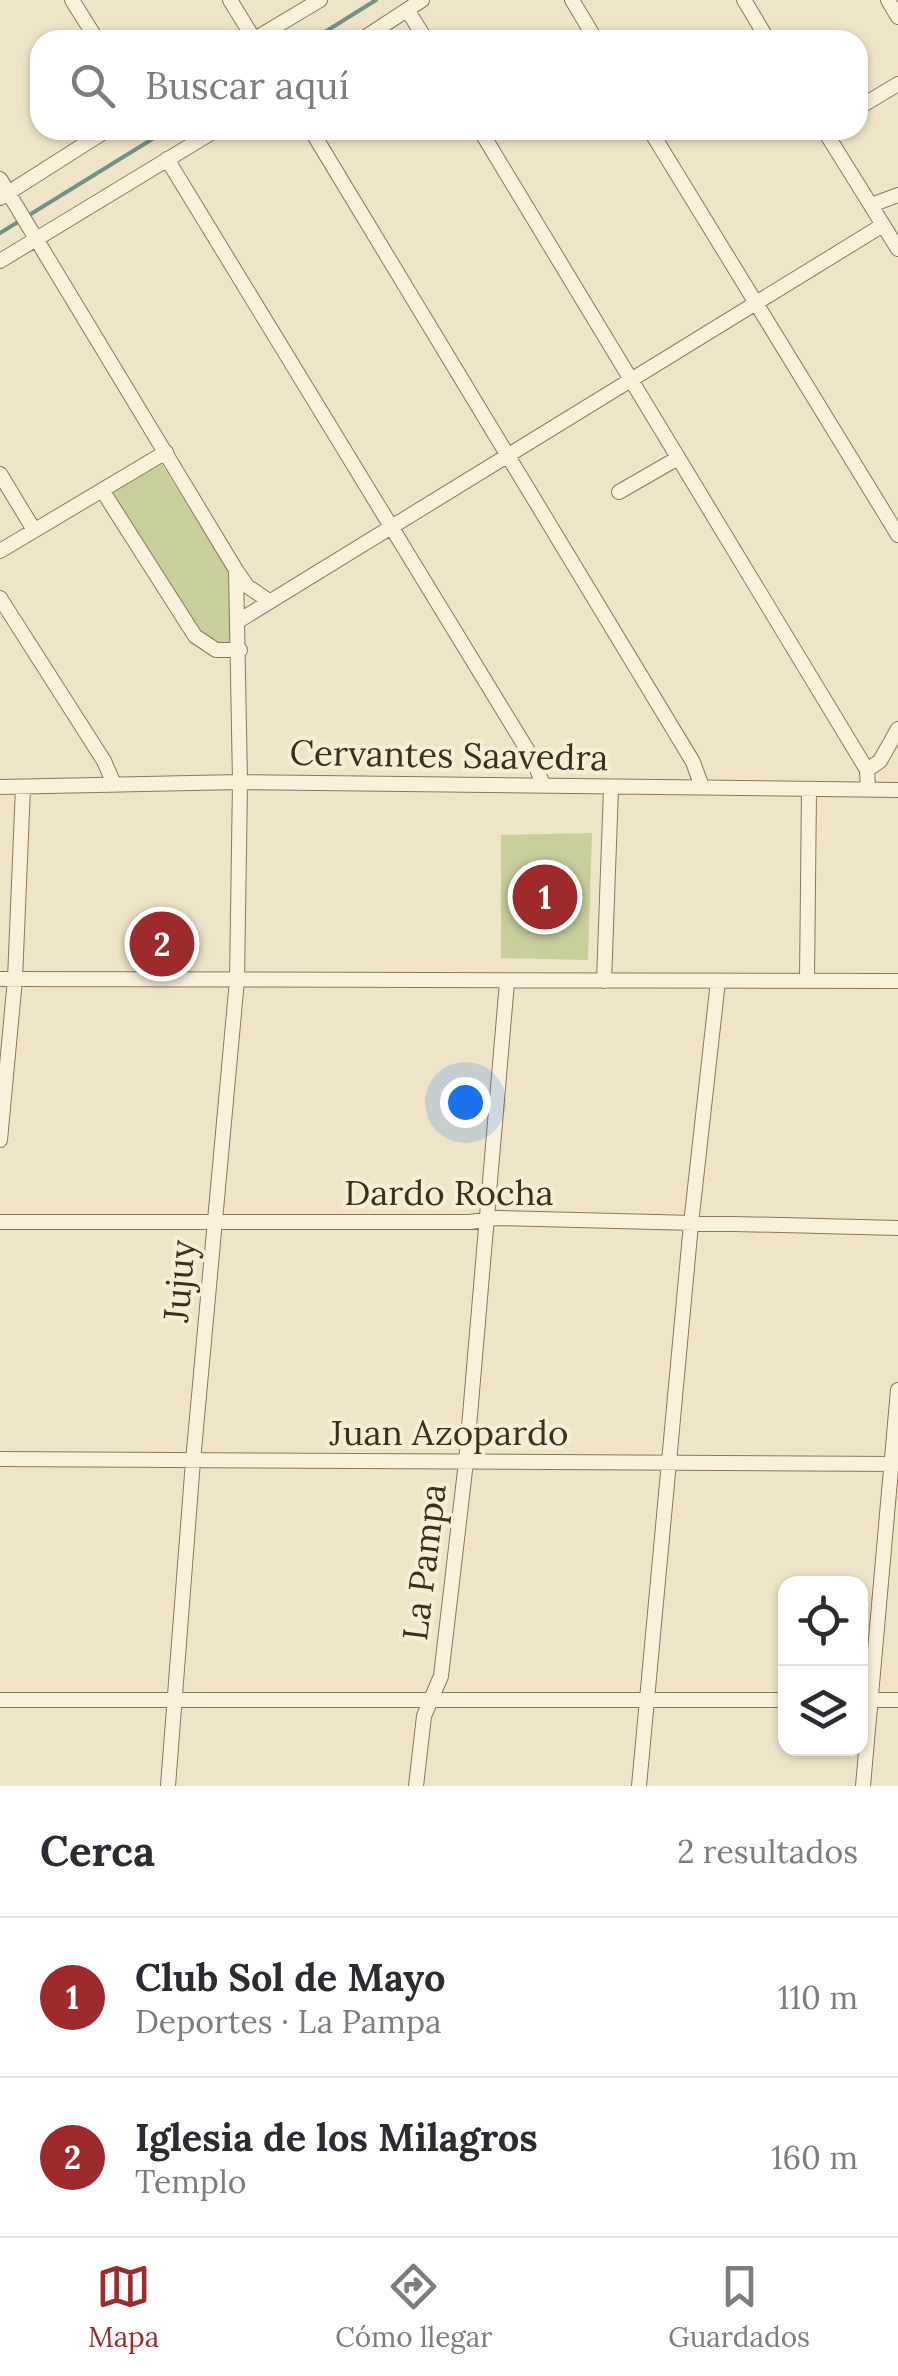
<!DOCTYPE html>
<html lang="es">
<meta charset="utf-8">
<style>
:root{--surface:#fff;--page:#f7f7f7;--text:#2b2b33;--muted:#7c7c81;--line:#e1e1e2;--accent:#9e2a2b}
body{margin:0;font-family:Lora,serif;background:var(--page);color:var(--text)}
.controls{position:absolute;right:30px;bottom:30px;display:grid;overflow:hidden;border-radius:20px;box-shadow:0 2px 8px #0004}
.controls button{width:90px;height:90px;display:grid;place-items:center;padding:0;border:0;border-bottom:2px solid var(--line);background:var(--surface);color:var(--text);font:50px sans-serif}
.you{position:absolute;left:465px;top:1102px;width:35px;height:35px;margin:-25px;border:8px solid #fff;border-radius:50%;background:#1a73e8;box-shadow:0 0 0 15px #1a73e833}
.badge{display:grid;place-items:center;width:65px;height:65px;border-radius:50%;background:var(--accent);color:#fff;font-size:32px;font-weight:700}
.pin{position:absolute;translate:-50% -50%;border:5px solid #fff;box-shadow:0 2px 10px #0006}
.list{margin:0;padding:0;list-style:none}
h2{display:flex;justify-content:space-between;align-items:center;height:130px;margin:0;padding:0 40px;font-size:42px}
h2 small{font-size:32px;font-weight:400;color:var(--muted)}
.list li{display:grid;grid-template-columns:65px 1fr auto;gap:30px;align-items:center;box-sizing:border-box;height:160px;padding:0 40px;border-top:2px solid var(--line)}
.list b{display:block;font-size:38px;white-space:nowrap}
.list p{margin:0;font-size:32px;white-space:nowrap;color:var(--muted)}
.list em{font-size:32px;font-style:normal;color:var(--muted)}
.icon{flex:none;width:55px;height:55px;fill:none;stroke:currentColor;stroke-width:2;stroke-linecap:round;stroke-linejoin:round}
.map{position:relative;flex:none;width:898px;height:1786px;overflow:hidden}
.search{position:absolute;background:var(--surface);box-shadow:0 2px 8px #0004;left:30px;right:30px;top:30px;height:110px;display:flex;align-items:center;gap:25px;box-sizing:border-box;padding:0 35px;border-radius:30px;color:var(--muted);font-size:38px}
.sheet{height:450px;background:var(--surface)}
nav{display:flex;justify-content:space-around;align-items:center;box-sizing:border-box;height:140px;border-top:2px solid var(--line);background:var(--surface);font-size:28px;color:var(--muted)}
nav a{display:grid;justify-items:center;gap:5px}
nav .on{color:var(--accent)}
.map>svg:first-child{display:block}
.green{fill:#c9cf9b}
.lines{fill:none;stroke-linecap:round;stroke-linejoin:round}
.stream{stroke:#6f938a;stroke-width:4}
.minor-casing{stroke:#8d765c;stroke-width:16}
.minor{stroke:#faf1dc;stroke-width:14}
.labels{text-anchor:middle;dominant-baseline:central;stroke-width:8;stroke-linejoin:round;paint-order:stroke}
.street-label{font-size:35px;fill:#3d2e20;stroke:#f7eed8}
</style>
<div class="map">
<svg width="898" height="1786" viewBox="0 0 898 1786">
<rect width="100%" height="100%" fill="#f0e4c8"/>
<path class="green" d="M161 463 226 566 231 580 235 640C219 646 213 644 201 633L112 492Z
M592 833 588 960 501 958V835Z"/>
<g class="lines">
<path class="stream" d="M312 40 376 0
M0 233 167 130"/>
<g class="minor-casing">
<path id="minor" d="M72 0 97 40
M230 0 254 39
M572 0 596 40
M744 0 768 40
M888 0 898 17
M408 11 426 40
M253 40 320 0
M361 40 422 0
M858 108 898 84
M311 130 693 762 702 787
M480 130 867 770 868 789
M650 130 898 535
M824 130 898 249
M167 159 534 761 543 785
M0 179 236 570 247 586 269 601
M0 198 107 130
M871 205 898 195
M0 261 216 130
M0 474 34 530
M102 490 195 636 216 650H240
M619 492 678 458
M0 551 166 452
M0 598 104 761 114 784
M240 620 883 225
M867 770 880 761 898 729
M0 787 240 782 898 790
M0 979 898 981
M807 980 809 789
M604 981 611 788
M0 1140 15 979 23 787
M0 1222H470L497 1218 898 1228
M0 1459 898 1464
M0 1700H786
M860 1700H898
M168 1786 193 1461 237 980 240 782 236 570
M416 1786 424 1716 441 1676 466 1462 507 982
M639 1786 691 1224 718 981
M863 1786 898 1390"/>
</g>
<use href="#minor" class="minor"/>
</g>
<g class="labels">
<g class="street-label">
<text transform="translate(449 755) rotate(1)">Cervantes Saavedra</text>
<text x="449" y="1192">Dardo Rocha</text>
<text transform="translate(179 1281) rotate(-85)">Jujuy</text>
<text x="449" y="1432">Juan Azopardo</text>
<text transform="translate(424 1562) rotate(-83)">La Pampa</text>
</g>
</g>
</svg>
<div class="controls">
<button><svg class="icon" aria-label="locate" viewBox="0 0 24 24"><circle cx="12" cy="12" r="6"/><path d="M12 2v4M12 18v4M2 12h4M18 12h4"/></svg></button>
<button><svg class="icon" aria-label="layers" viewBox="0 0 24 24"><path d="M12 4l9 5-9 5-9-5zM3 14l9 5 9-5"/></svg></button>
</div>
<div class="you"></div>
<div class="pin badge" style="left:545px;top:897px">1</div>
<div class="pin badge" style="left:162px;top:944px">2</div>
<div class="search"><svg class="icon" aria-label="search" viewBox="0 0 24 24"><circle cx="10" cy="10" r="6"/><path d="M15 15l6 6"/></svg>Buscar aquí</div>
</div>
<section class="sheet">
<h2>Cerca<small>2 resultados</small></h2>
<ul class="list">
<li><span class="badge">1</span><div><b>Club Sol de Mayo</b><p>Deportes · La Pampa</p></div><em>110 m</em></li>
<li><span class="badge">2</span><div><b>Iglesia de los Milagros</b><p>Templo</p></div><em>160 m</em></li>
</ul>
</section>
<nav>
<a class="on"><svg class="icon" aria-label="map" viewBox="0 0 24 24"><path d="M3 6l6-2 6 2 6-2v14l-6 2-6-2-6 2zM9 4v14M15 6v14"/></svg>Mapa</a>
<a><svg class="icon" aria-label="directions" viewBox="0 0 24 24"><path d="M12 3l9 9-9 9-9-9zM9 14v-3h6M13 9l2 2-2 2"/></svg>Cómo llegar</a>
<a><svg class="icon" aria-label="saved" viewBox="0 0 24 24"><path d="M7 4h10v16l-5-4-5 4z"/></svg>Guardados</a>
</nav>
